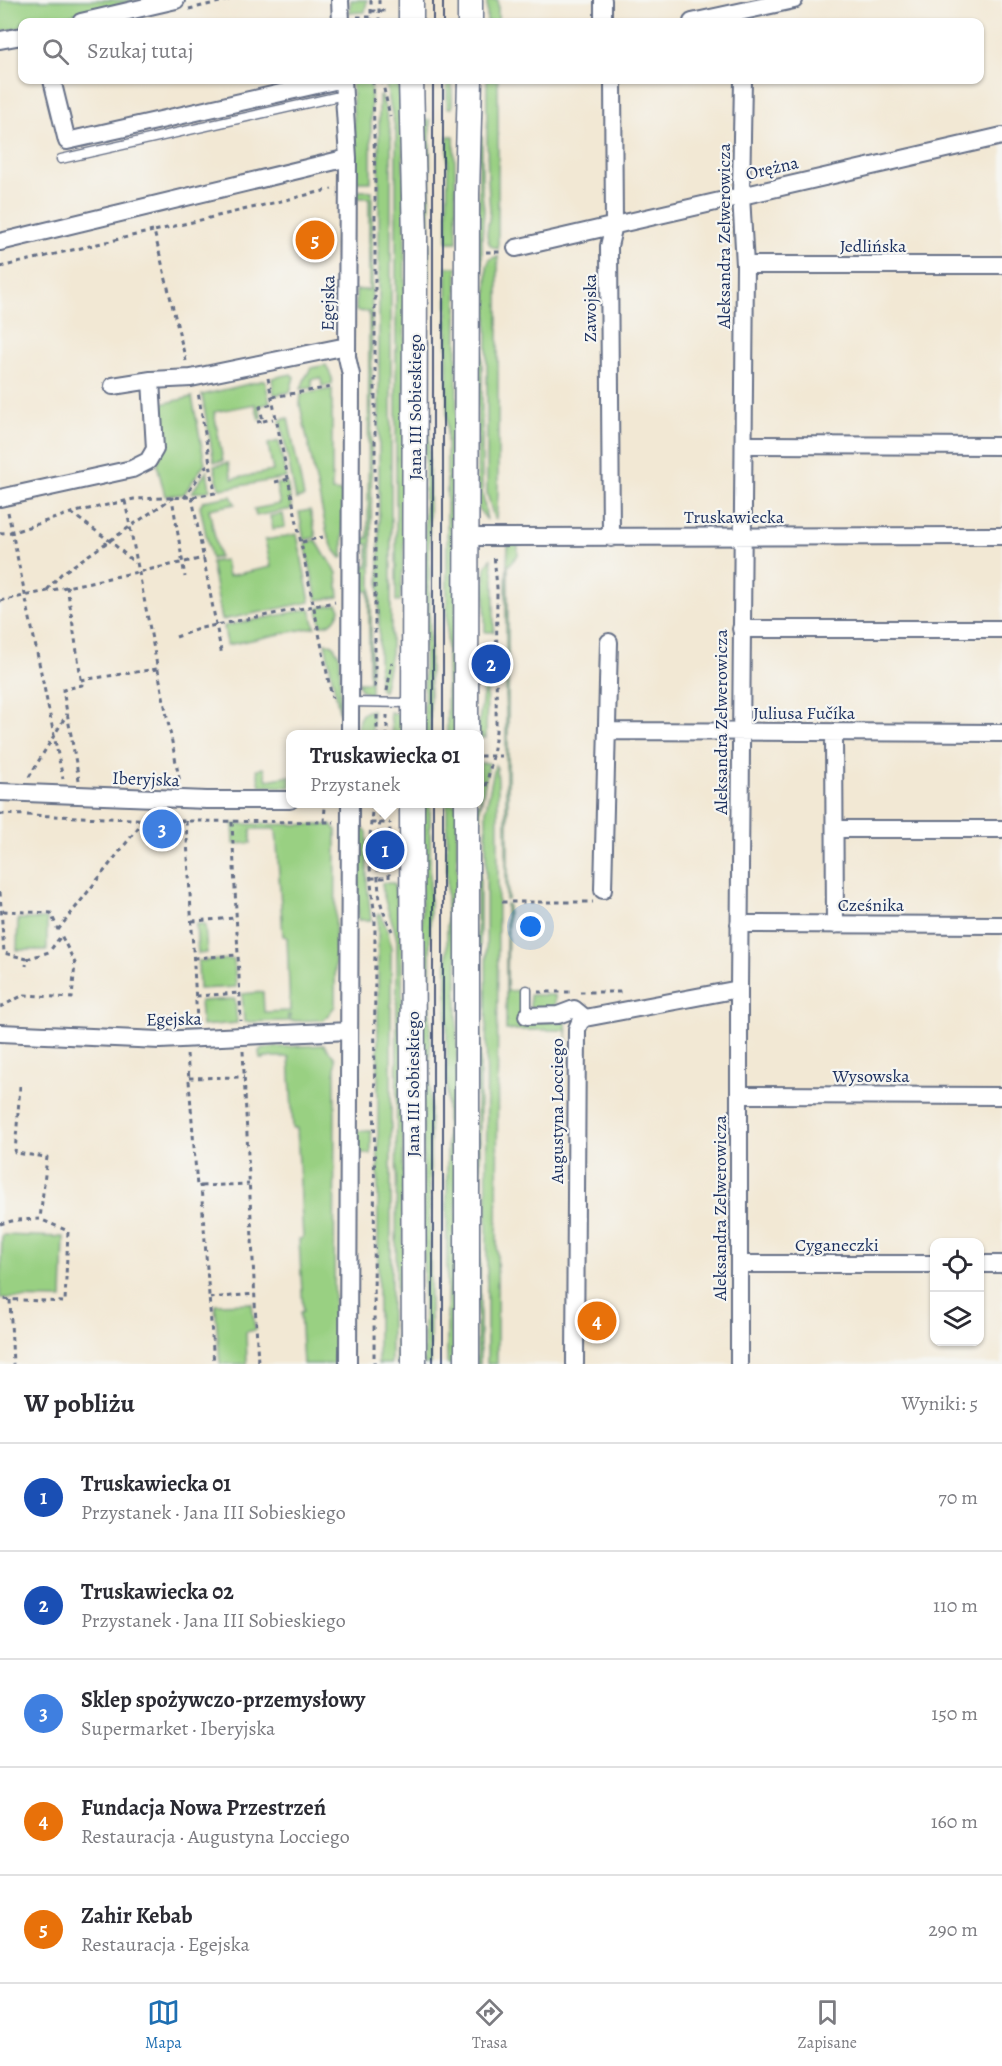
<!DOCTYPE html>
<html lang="pl">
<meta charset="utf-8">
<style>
:root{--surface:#fff;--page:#f7f7f7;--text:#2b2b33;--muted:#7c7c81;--line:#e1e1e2;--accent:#1f6fb2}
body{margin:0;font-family:Alegreya,serif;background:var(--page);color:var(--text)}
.controls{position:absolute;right:18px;bottom:18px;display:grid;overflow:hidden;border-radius:12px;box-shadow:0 2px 4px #0004}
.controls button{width:54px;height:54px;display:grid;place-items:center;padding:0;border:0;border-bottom:2px solid var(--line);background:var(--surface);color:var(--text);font:30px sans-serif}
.you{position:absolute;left:531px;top:927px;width:21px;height:21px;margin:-15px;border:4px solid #fff;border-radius:50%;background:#1a73e8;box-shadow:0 0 0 9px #1a73e833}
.badge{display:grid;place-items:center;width:39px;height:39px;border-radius:50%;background:var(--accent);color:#fff;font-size:20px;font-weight:700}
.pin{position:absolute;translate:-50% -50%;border:3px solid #fff;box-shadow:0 2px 6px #0006}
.popup{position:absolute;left:286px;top:730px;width:198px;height:78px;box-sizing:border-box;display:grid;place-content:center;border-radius:12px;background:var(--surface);filter:drop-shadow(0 2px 4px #0005);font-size:20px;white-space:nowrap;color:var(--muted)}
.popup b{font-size:22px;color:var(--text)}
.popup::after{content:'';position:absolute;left:50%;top:100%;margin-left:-12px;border:12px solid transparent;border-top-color:var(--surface)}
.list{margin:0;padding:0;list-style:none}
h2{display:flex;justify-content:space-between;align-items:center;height:78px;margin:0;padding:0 24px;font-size:26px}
h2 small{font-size:20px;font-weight:400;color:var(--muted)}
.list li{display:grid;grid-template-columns:39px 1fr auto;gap:18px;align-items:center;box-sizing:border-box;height:108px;padding:0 24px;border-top:2px solid var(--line)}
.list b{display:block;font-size:22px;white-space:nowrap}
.list p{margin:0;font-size:20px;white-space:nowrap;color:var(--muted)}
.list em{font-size:20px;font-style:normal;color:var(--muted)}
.icon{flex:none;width:33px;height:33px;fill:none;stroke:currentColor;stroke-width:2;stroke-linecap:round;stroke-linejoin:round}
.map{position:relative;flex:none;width:1002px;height:1364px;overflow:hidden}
.search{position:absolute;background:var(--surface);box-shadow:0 2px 4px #0004;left:18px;right:18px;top:18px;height:66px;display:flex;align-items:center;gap:15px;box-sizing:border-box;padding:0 21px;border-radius:12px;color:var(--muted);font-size:22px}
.sheet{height:618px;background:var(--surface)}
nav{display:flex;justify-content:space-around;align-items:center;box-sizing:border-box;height:84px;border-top:2px solid var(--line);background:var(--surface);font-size:16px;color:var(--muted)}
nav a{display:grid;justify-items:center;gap:3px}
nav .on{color:var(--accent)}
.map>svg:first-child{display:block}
.grass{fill:#99d082;stroke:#5a8070;stroke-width:1.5}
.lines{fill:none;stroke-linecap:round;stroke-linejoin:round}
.lane-casing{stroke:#667087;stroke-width:11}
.street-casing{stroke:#667087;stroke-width:20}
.secondary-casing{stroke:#667087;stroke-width:27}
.path{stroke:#667087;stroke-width:3;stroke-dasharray:4.5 4.5;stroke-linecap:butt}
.lane{stroke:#fff;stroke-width:8}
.street{stroke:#fff;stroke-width:16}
.secondary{stroke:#fff;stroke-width:24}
.tram{stroke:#1b2f5e;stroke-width:1.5}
.labels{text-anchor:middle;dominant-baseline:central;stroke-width:4.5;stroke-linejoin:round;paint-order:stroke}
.street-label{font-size:18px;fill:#1b2f5e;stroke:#f6f6f2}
</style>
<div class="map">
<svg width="1002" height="1364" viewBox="0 0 1002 1364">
<rect width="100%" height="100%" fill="#f6f6f2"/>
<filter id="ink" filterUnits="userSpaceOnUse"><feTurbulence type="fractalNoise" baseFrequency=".0167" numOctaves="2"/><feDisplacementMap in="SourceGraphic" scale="12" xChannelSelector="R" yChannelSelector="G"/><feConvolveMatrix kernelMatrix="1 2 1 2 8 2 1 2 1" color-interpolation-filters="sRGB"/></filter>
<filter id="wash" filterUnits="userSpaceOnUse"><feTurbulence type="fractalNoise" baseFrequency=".008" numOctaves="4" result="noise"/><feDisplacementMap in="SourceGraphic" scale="24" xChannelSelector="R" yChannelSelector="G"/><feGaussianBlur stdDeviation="1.35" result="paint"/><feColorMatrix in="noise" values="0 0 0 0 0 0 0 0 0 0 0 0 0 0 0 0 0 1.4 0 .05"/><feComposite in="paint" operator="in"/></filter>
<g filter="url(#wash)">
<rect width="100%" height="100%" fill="#f2e8d4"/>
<path class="grass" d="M0 0H138L41 22H22V27L0 32Z
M351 0H367L365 12 349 13Z
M487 0H498V22H487Z
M352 80H369L371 87V182H356Z
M385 80H397L401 99 405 219 404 556 400 601H396V133Z
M447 80H452V108H447Z
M487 80H498V249L491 246C483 236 490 222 490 210 486 167 487 123 487 80Z
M379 96H382L391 134V653L383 692 379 687Z
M421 120H430L429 282H425Z
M448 136H454L457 242H447Z
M479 136 482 137V191L484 210 482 238V491L487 520 480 511 477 502Z
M356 191H372L371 695 361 690 358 682H369V591H357V566H368V544H358V538H368L369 312 356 311V290H369V198H356Z
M498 256V495L496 519H494L487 493V266L490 259Z
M447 267H457L456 734H447Z
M326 365 332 378V385L322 386 321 378 312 379V388L301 389 305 378 311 368Z
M291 374 294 377 290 392 274 395 272 378Z
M265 380 270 403 259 406 262 419 259 420 255 404 214 412 223 461 214 462 202 395Z
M332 389V491L343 492V557L341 558 333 548 327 533 300 405 301 394Z
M192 397 205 463 184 494 165 496 157 464C168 446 160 425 157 405Z
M288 418 304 497 296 499 280 420Z
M425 421H429L430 734H424Z
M279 441 286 478 221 489 219 487 214 466 228 463 232 479 273 471 268 444Z
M207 471 210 489 208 491 191 493Z
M287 482 292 509 256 516 254 509 280 504 276 484Z
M231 496 235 504 209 509 219 557 211 559 200 506 203 501Z
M310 510 316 537 304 540 299 512Z
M283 514 285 527 273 529 270 516Z
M297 534 310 602 222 620 211 562 225 560 228 576 271 567 265 540Z
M316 540 327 559 328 558 337 573 339 597 317 600 305 543Z
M518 544V555L508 566V900H506V586L508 545Z
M491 559 494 578V632H485V575L486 566Z
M337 604 340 609C337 618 331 626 321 625L318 608Z
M310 609 315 627 227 645 224 626Z
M325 643 333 645 340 657V715Z
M484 687H487L486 738H480V734H477Z
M372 710V734H358C358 723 357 712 372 710Z
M390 712C404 714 404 723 404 734L392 733Z
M480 763H489L480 809V1364H477V804H480Z
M495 765 497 768 498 782 497 1364H487L486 809Z
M264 768 267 780 290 776V787L260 786 257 769Z
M421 804H430V1364H424Z
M447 804H457V1364H447Z
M233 824 331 825 336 830 335 1006 324 1020 290 1021V1015H288V1021L244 1022 242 994 263 992 264 1012 290 1011 287 937 283 936 276 829H251V843L234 844Z
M358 829H364L367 832V883L371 920H358Z
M382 883H394L402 928 404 1364H396L397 941C394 921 383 904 382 883Z
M506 904H508L507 991 523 990 522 1022H566L567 1043 566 1030H506Z
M378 914H381L388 932 391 948V1364H378Z
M18 919H47V950H17Z
M196 924H205L207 953 198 954Z
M234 959 236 987 199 989 198 961Z
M530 995H555V1007L532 1009 530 1007Z
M235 999 237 1023 202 1026 200 1001Z
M324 1045 335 1058 334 1364H303L300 1312 303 1311 299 1239 303 1238 297 1128H293L289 1057H264V1059H260L259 1051 262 1048Z
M357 1131H371V1154H356Z
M2 1235 64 1237 62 1299 0 1298Z
M252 1303 255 1330 246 1332 247 1364H220L215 1304Z"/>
</g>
<g filter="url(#ink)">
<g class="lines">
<g class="lane-casing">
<path id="lane" d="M61 159 344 95
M351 702 411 703
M527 990V1016"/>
</g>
<g class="street-casing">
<path id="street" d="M340 0 341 22
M603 0V22
M81 22 176 0
M692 22 794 0
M0 40 22 36
M52 80 67 141 339 80
M343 80 348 158
M0 242 348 158 347 357 351 375 350 734
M516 248 1002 136
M745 265H1002
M113 386 151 380 191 378 347 346
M744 445 1002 446
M0 498 132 469 148 461 155 449 151 380
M467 537 1002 536
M611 538 609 246 614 225 613 80
M741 629H1002
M607 731 1002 733
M834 732 835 925
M0 792 207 800H290
M835 829H1002
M603 890 609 642
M739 924 1002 925
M527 1016 558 1015 574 1009 585 1018
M0 1033 160 1040 349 1031
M740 1095 1002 1096
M739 1264H934
M980 1264H1002
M348 1364 350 804
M575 1364 577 1029 580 1022 585 1018 739 989
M739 1364V989L745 265 741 195 743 80"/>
</g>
<g class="secondary-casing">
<path id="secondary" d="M411 22V0
M470 22V0
M411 80 415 236 414 734
M466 734 467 194 470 80
M412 804 414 1364
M467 1364V804"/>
</g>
<path class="path" d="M371 0V22
M189 9 229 0
M371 11H389
M357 17H371
M379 22V0
M373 80 375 186V690
M382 80 390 116
M486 252H501
M0 267 153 231
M186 361 154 231 332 189
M268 378 332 698
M272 397 332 387
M263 421 273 419
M257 422 263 421 260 407 273 404
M275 482 289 479
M192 497 222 656
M184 498 210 461
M125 501 180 783
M8 512 63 779
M71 513 110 541 135 563
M0 533 13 532 71 513 134 499 192 497 215 493 198 392
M302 542 323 537
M67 586 82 685 63 690 79 780
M47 590 61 574 172 498 185 577
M0 601 204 558
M176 637 201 628 335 602
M81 680 157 669
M387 691 392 662
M377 715V734
M387 715V734
M480 756H502
M29 777 67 714
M484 795 493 756 496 731 497 588 494 554
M373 804C368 840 369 879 375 915L374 1364
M382 804C378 834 375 875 381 904 384 914 388 922 392 931
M0 814 186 821 334 822
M186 821 197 1021
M232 822 241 1021
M324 822 325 807
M371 823H390
M371 878H389L390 823
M0 892 4 953 27 959 26 966
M502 902H593
M3 911 51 913 58 930
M192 921 236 918
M58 930 145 819
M194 958 238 955
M27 959 49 952 61 936
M538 992H570
M580 992H624
M196 996 240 993
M0 1007 24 995 72 998 75 963 61 935
M243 1051 258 1364
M187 1054 197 1187 201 1186 214 1364
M189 1078 244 1077
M20 1086 15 1153 47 1157 40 1219
M201 1186 249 1184
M0 1224 16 1220 40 1219 68 1231 65 1302 0 1299
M210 1298 255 1294
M10 1300 13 1364"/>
<use href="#lane" class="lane"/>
<use href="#street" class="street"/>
<use href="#secondary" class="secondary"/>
<path class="tram" d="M433 0V22
M443 22V0
M433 80V734
M443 80V734
M433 804V1364
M443 1364V804"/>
</g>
</g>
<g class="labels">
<g class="street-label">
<text transform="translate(772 168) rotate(-13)">Orężna</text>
<text transform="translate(724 236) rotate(-90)">Aleksandra Zelwerowicza</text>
<text x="873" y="246">Jedlińska</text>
<text transform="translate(328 303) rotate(-89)">Egejska</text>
<text transform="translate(590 308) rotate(-90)">Zawojska</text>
<text transform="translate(415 407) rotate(-90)">Jana III Sobieskiego</text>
<text x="734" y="517">Truskawiecka</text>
<text x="804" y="713">Juliusa Fučíka</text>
<text transform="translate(721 722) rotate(-90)">Aleksandra Zelwerowicza</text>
<text transform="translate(146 779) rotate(2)">Iberyjska</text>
<text x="871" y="905">Cześnika</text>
<text transform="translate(174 1019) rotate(-1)">Egejska</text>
<text x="871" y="1076">Wysowska</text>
<text transform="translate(413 1084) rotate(-90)">Jana III Sobieskiego</text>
<text transform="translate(557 1111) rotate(-90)">Augustyna Locciego</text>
<text transform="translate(720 1208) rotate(-90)">Aleksandra Zelwerowicza</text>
<text x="837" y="1245">Cyganeczki</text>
</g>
</g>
</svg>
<div class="controls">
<button><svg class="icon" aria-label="locate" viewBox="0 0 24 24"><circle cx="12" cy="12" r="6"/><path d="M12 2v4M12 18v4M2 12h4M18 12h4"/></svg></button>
<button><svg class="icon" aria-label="layers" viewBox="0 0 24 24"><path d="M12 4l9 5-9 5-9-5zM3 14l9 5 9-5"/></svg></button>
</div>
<div class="you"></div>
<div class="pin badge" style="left:385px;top:850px;background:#1a4fb4">1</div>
<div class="popup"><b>Truskawiecka 01</b>Przystanek</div>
<div class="pin badge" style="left:491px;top:664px;background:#1a4fb4">2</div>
<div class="pin badge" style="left:162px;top:829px;background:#3f7fe0">3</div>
<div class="pin badge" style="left:597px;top:1321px;background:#e8710a">4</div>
<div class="pin badge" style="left:315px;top:240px;background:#e8710a">5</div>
<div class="search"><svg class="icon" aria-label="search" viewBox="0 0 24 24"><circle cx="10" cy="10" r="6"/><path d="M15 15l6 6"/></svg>Szukaj tutaj</div>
</div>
<section class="sheet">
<h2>W pobliżu<small>Wyniki: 5</small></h2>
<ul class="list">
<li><span class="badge" style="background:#1a4fb4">1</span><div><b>Truskawiecka 01</b><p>Przystanek · Jana III Sobieskiego</p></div><em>70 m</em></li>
<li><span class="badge" style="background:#1a4fb4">2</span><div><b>Truskawiecka 02</b><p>Przystanek · Jana III Sobieskiego</p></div><em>110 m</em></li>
<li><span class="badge" style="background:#3f7fe0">3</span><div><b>Sklep spożywczo-przemysłowy</b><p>Supermarket · Iberyjska</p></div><em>150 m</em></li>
<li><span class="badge" style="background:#e8710a">4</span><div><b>Fundacja Nowa Przestrzeń</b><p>Restauracja · Augustyna Locciego</p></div><em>160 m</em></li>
<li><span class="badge" style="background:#e8710a">5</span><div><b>Zahir Kebab</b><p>Restauracja · Egejska</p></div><em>290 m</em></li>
</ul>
</section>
<nav>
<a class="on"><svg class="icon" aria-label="map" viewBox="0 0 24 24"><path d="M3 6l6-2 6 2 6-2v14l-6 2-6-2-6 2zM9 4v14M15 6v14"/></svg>Mapa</a>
<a><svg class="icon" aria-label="directions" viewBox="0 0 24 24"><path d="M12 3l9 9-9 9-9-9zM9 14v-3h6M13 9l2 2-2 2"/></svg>Trasa</a>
<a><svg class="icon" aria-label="saved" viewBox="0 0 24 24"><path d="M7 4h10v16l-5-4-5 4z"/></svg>Zapisane</a>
</nav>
